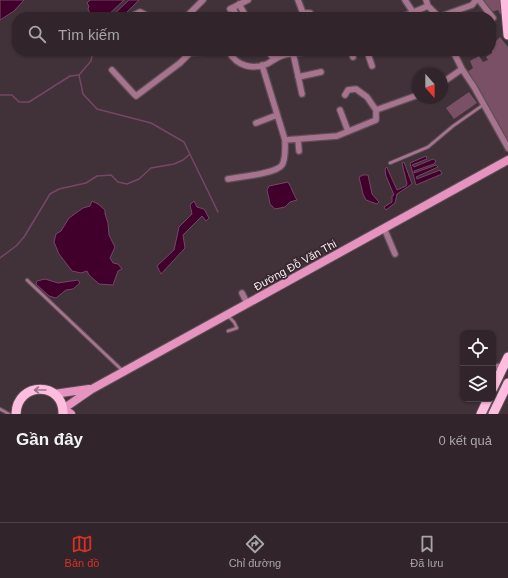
<!DOCTYPE html>
<html lang="vi">
<meta charset="utf-8">
<style>
:root{--surface:#31252b;--page:#392d33;--text:#f1f3f6;--muted:#a8a5a9;--line:#4c4247;--accent:#d93025}
body{margin:0;font-family:Helvetica,sans-serif;background:var(--page);color:var(--text)}
.controls{position:absolute;right:12px;bottom:12px;display:grid;overflow:hidden;border-radius:8px;box-shadow:0 1px 3px #0004}
.controls button{width:36px;height:36px;display:grid;place-items:center;padding:0;border:0;border-bottom:1px solid var(--line);background:var(--surface);color:var(--text);font:20px sans-serif}
.compass{position:absolute;left:412px;top:68px;width:36px;height:36px;border-radius:50%;background:var(--surface);box-shadow:0 1px 3px #0004;rotate:159deg}
.list{margin:0;padding:0;list-style:none}
h2{display:flex;justify-content:space-between;align-items:center;height:52px;margin:0;padding:0 16px;font-size:17px}
h2 small{font-size:13px;font-weight:400;color:var(--muted)}
.icon{flex:none;width:22px;height:22px;fill:none;stroke:currentColor;stroke-width:2;stroke-linecap:round;stroke-linejoin:round}
.map{position:relative;flex:none;width:508px;height:414px;overflow:hidden}
.search{position:absolute;background:var(--surface);box-shadow:0 1px 3px #0004;left:12px;right:12px;top:12px;height:44px;display:flex;align-items:center;gap:10px;box-sizing:border-box;padding:0 14px;border-radius:16px;color:var(--muted);font-size:15px}
.sheet{height:108px;background:var(--surface)}
nav{display:flex;justify-content:space-around;align-items:center;box-sizing:border-box;height:56px;border-top:1px solid var(--line);background:var(--surface);font-size:11px;color:var(--muted)}
nav a{display:grid;justify-items:center;gap:2px}
nav .on{color:var(--accent)}
.map>svg:first-child{display:block}
.green{fill:#7a5066}
.water{fill:#41002b;stroke:#774666}
.lines{fill:none;stroke-linecap:round;stroke-linejoin:round}
.stream{stroke:#774666;stroke-width:1.5}
.lane-casing{stroke:#5e4f56;stroke-width:4.5}
.street-casing{stroke:#5e4f56;stroke-width:8}
.secondary-casing{stroke:#5e4f56;stroke-width:10}
.primary-casing{stroke:#5e4f56;stroke-width:11}
.lane{stroke:#a7738e;stroke-width:2.5}
.street{stroke:#a7738e;stroke-width:5.5}
.secondary{stroke:#e693bf;stroke-width:8}
.primary{stroke:#febdde;stroke-width:9}
.oneway{stroke:#9a7286}
.labels{text-anchor:middle;dominant-baseline:central;stroke-width:3.5;stroke-linejoin:round;paint-order:stroke}
.street-label{font-size:11px;fill:#f6ebf0;stroke:#36272f}
</style>
<div class="map">
<svg width="508" height="414" viewBox="0 0 508 414">
<rect width="100%" height="100%" fill="#413139"/>
<path class="green" d="M481 0H508L504 15 500 14 498 10 491 12Z
M500 37 508 47V145L466 73 473 68 470 61 479 56 483 62 488 60 486 57 492 53 491 46 495 45 494 43Z
M469 92 477 103 454 119 446 108Z"/>
<path class="water" d="M0 0H24L14 11 0 20Z
M90 0H124L106 17H86L90 13 88 9 89 6 87 3Z
M129 0H139L122 17H111Z
M426 156 427 159 412 165 414 167 433 159 436 161 434 164 414 171V173L436 165 438 167 416 177 417 179 440 170 442 174 416 185 410 163Z
M404 162 412 184 397 194 395 203 386 210 384 207 392 202V196L394 195 386 176 385 169 387 167 388 170 397 190 406 186 407 184 402 163Z
M363 175H368L372 194 379 202 377 204 366 200 363 194 359 177Z
M288 182C292 188 293 194 297 200L290 202 285 207 275 209 270 204 267 190 269 186Z
M92 201 98 204 105 210V214L108 223 109 235 115 247 110 258 113 263 118 264 122 269 118 271 113 285 99 284 89 275 87 271 81 273 72 271 59 254 54 242 56 234 61 231 69 218 83 208 90 206Z
M194 201 197 207 204 209 209 218 206 221 202 216 183 235 185 248 161 274 157 266 174 250 179 227 192 214 190 205Z
M45 279 58 283 78 280 80 283 73 289 66 290 56 298 49 296 36 284 37 281Z"/>
<g class="lines">
<path class="stream" d="M93 51 91 61 79 75 83 94 97 109 151 123 184 142 218 212
M0 95H12L19 102H29L70 76 79 75
M0 258 16 246 24 237 50 194 59 189 86 183 97 176 111 175 118 182 127 184 139 179 151 168 174 164 183 160 190 154"/>
<g class="lane-casing">
<path id="lane" d="M390 163 428 147 453 126 483 105
M27 280 123 371
M228 316 234 322 237 328 228 331
M0 409 9 414"/>
</g>
<g class="street-casing">
<path id="street" d="M298 0 303 13H310L313 17
M405 0 413 12
M426 0 428 6
M479 0 493 18
M239 4 244 13
M233 8 237 17
M230 9 248 0
M130 17 140 12 150 17
M186 17 203 0
M402 17 428 6 439 17 472 5 476 0
M179 51C190 55 214 50 229 52 237 66 252 70 267 64 273 61 277 57 284 55 292 53 301 53 309 51
M268 51 274 59
M351 51 353 57
M367 51 372 66
M453 51 462 69 474 87 508 148
M293 53 302 94
M262 65 285 140 337 136 376 120V110L418 95
M112 70 133 93 136 96 180 63 190 53
M298 77 321 72
M442 83 462 69
M345 95 348 90 356 89 367 97 376 110
M340 110 348 131
M256 123 277 115
M298 139 299 151
M228 179C238 177 276 174 282 165 286 159 285 148 285 140
M384 228 395 254
M242 293 247 303
M493 367 506 366"/>
</g>
<g class="secondary-casing">
<path id="secondary" d="M54 394 89 389
M71 414 63 409 92 389 508 160"/>
</g>
<g class="primary-casing">
<path id="primary" d="M505 0 508 35
M493 388 508 357
M16 414C17 381 64 381 63 414
M481 414 488 399
M493 414 508 383"/>
</g>
<use href="#lane" class="lane"/>
<use href="#street" class="street"/>
<use href="#secondary" class="secondary"/>
<use href="#primary" class="primary"/>
</g>
<defs><path id="oneway-shaft" d="M-6 0H5M1.5-3L5.5 0L1.5 3" fill="none" stroke-width="1.6" stroke-linecap="round" stroke-linejoin="round"/></defs>
<use class="oneway" href="#oneway-shaft" transform="translate(40 390) rotate(180)"/>
<g class="labels">
<g class="street-label">
<text transform="translate(295 265) rotate(-29)">Đường Đỗ Văn Thi</text>
</g>
</g>
</svg>
<div class="controls">
<button><svg class="icon" aria-label="locate" viewBox="0 0 24 24"><circle cx="12" cy="12" r="6"/><path d="M12 2v4M12 18v4M2 12h4M18 12h4"/></svg></button>
<button><svg class="icon" aria-label="layers" viewBox="0 0 24 24"><path d="M12 4l9 5-9 5-9-5zM3 14l9 5 9-5"/></svg></button>
</div>
<svg class="compass" viewBox="-18 -18 36 36"><path d="M0-13l5 13h-10z" fill="#e53935"/><path d="M0 13l5-13h-10z" fill="#a8a5a9"/></svg>
<div class="search"><svg class="icon" aria-label="search" viewBox="0 0 24 24"><circle cx="10" cy="10" r="6"/><path d="M15 15l6 6"/></svg>Tìm kiếm</div>
</div>
<section class="sheet">
<h2>Gần đây<small>0 kết quả</small></h2>
<ul class="list">
</ul>
</section>
<nav>
<a class="on"><svg class="icon" aria-label="map" viewBox="0 0 24 24"><path d="M3 6l6-2 6 2 6-2v14l-6 2-6-2-6 2zM9 4v14M15 6v14"/></svg>Bản đồ</a>
<a><svg class="icon" aria-label="directions" viewBox="0 0 24 24"><path d="M12 3l9 9-9 9-9-9zM9 14v-3h6M13 9l2 2-2 2"/></svg>Chỉ đường</a>
<a><svg class="icon" aria-label="saved" viewBox="0 0 24 24"><path d="M7 4h10v16l-5-4-5 4z"/></svg>Đã lưu</a>
</nav>
